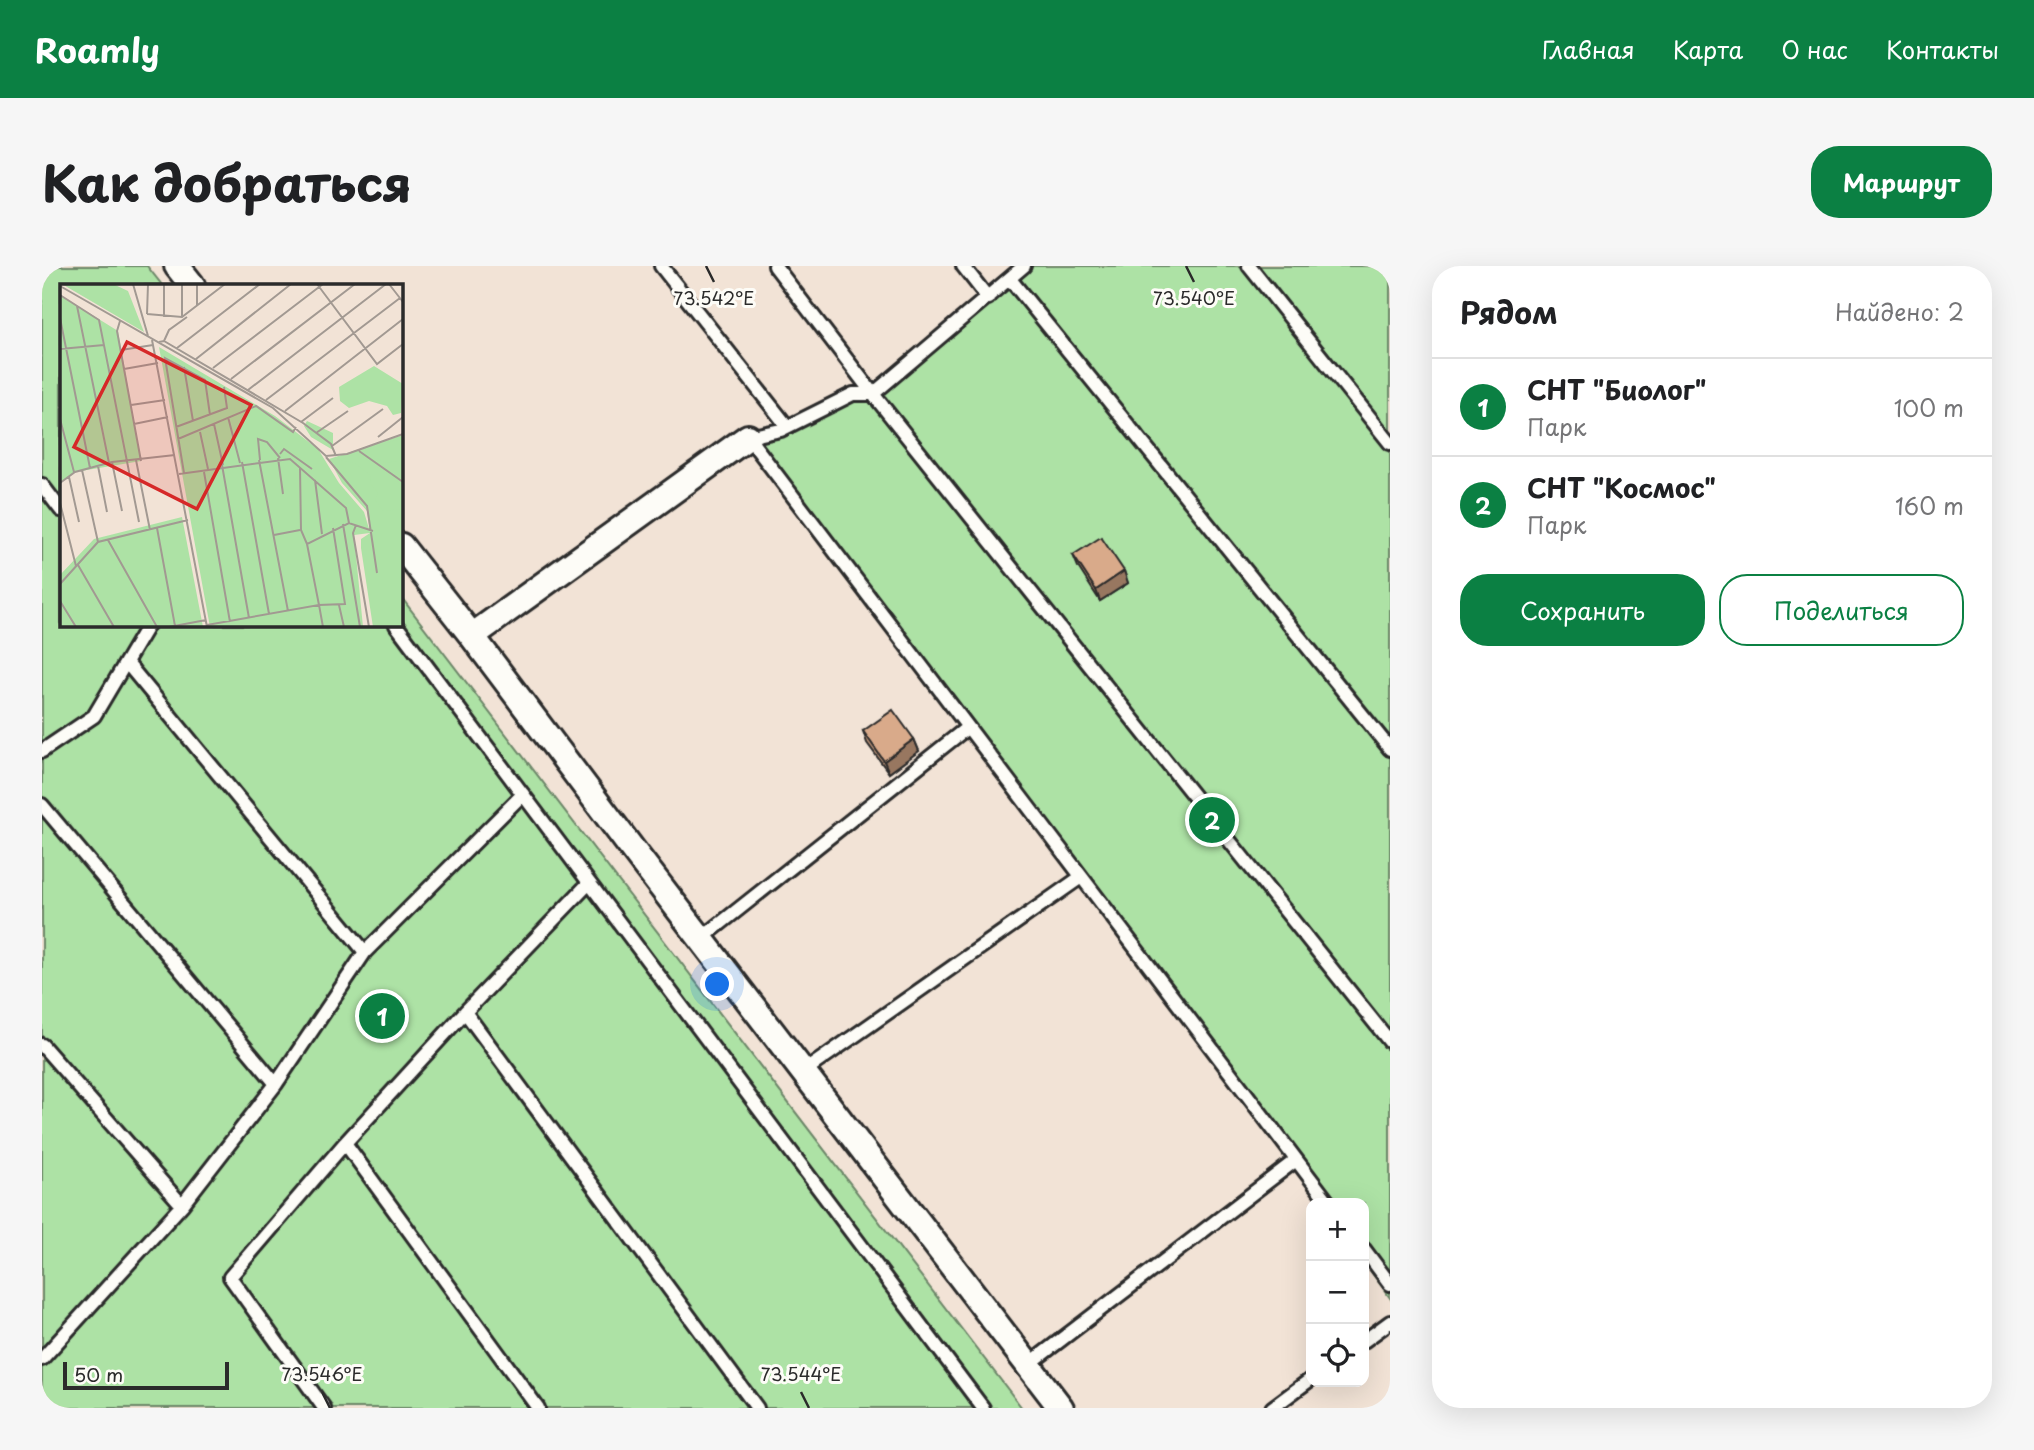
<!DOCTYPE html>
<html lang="ru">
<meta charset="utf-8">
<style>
:root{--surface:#fff;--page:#f6f6f6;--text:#202124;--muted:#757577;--line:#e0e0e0;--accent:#0b8043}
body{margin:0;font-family:"Playpen Sans",sans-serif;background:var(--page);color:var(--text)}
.controls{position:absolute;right:21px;bottom:21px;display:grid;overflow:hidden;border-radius:14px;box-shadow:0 7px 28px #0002}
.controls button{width:63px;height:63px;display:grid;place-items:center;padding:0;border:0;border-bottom:2px solid var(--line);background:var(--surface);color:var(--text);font:35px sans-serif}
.scale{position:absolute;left:21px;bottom:18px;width:166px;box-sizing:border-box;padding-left:7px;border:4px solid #2b2b2b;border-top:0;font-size:19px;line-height:24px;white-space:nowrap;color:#2b2b2b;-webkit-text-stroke:5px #fdfcf7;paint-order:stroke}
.you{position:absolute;left:676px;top:719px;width:24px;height:24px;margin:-18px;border:5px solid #fff;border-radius:50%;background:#1a73e8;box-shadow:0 0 0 10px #1a73e833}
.badge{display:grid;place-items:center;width:46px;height:46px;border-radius:50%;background:var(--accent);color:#fff;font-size:23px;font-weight:700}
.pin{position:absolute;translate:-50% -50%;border:4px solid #fff;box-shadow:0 2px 7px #0006}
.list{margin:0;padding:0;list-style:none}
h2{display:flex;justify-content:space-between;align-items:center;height:91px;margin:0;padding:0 28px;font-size:30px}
h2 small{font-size:23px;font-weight:400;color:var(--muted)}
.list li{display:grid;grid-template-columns:46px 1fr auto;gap:21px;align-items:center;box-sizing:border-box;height:98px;padding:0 28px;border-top:2px solid var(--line)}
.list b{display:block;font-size:26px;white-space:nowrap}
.list p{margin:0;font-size:23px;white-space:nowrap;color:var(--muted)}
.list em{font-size:23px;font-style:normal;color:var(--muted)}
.actions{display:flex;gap:14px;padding:21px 28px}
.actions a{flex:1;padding:16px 0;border:2px solid var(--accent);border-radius:28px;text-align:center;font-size:24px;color:var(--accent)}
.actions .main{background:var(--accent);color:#fff}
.icon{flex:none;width:38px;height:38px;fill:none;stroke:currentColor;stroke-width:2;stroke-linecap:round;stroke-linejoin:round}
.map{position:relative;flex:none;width:1348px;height:1142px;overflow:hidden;border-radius:28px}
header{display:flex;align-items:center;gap:42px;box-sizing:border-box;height:98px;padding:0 35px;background:var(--accent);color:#fff}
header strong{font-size:33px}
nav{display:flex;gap:38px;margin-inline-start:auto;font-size:24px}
.intro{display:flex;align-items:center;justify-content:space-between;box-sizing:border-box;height:168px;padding:0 42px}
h1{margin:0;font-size:49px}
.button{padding:18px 32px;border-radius:28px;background:var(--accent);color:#fff;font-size:24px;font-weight:700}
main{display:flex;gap:42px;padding:0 42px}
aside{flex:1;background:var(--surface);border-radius:28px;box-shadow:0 7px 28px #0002}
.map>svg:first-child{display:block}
.green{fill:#ade2a5;stroke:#6c8668;stroke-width:2}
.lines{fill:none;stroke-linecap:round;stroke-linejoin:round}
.lane-casing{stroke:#2b2b2b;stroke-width:18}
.street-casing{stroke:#2b2b2b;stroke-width:30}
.lane{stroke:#fdfcf7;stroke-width:12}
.street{stroke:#fdfcf7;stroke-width:24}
.wall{fill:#bb9277;stroke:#2b2b2b;stroke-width:2}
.shaded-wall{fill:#987761;stroke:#2b2b2b;stroke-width:2}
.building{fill:#d9aa8a;stroke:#2b2b2b;stroke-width:2}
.ticks{fill:none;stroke:#2b2b2b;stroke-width:2.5}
.inset-road{fill:none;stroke:#a29992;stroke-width:2}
.view{fill:#d62828;fill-opacity:0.15;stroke:#d62828;stroke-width:3.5}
.inset-edge{fill:none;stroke:#2b2b2b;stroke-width:3.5}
.ticks-label{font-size:18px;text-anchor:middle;fill:#2b2b2b;stroke:#fdfcf7;stroke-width:6;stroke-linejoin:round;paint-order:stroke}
</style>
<header>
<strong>Roamly</strong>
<nav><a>Главная</a><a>Карта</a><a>О нас</a><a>Контакты</a></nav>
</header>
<div class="intro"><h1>Как добраться</h1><a class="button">Маршрут</a></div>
<main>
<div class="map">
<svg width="1348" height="1142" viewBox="0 0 1348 1142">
<rect width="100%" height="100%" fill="#f2e3d6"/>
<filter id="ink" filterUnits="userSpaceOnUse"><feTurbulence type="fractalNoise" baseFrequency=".0143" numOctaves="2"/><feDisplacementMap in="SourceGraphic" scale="14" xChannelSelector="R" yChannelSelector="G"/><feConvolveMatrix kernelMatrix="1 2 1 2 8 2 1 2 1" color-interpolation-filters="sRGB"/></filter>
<g filter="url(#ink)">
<path class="green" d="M0 0H105L120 19H19V359H359V331L980 1142H0Z
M982 0H1348V1032L1322 996V937H1278L706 171 811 128H831Z"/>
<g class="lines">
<g class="lane-casing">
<path id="lane" d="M619 0 745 160
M733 0 831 128 1348 776
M921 0 946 32
M982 0 831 128H811L739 164 706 171 1287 937
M1207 0 1348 177
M968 13 1348 483
M0 219 19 244
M354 359 941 1142
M84 396 323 686
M0 485 52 450 106 359
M0 539 234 818
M659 673 926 461
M423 746 715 1142
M0 779 140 939
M761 806 1039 611
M303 877 496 1142
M1322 983 1348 1018
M1322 1075 1348 1056
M0 1093 140 939 234 818 323 686 481 528
M986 1099 1254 894
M282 1142 188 1011 303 877 423 746 547 617
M1230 1142 1269 1113"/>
</g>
<g class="street-casing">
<path id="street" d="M135 0 150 19
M359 280 430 370 597 592 1019 1142
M430 370 706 171"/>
</g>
<use href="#lane" class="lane"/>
<use href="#street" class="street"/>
</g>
<path class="wall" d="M1031 289 1082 305 1086 317 1058 335 1036 301Z
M821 465 872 473 877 485 847 507 825 477Z"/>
<path class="shaded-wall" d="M1082 305 1086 317 1058 335 1054 324Z
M872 473 877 485 847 507 842 495Z"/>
<path class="building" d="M1059 271 1082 305 1054 324 1031 289Z
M851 444 872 473 842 495 821 465Z"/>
</g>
<path class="ticks" d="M664 0 672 16M1144 0 1152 16M280 1126 288 1142M759 1126 767 1142"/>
<g transform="translate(18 18)">
<rect width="343" height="343" fill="#f2e3d6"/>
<path d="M2 0H53L68 7 84 48ZM0 11 58 47 81 177 15 188 0 199ZM99 63 215 132 258 165 279 199 304 228 310 248 307 227 282 199 269 175 343 151V343H313L301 264V255L310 249 294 251 303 343H150ZM122 233 143 343H0V291L34 255Z" fill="#ade2a5"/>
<path d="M314 82 343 100 341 129 333 131 327 122 309 117 289 124 280 117 279 103ZM247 137 273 149V166L251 153 244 142ZM343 154V176L325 179 305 166ZM298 169 343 201V225L323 227 315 216 318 209 310 199 311 192 295 179 279 176Z" fill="#ade2a5"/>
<path class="inset-road" d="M73 0 88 52M122 0V32M137 0V22M257 0 317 80 343 60M329 0 343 18M0 2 213 124 266 172 287 170 343 150M0 11 39 36 79 238M17 22 49 179M87 30 122 33 165 0M87 30 88 0M104 33V0M0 34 30 184M60 37 57 47 81 177M92 56 147 343M104 57 109 46 127 33M99 58 104 57 243 139 271 160 276 172M117 64 200 0M0 65 44 61M61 66 93 61M136 75 231 0M124 83 133 137M153 84 263 0M64 85 98 79M171 95 295 0M188 106 326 0M206 116 340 14M71 121 105 116M225 127 343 35M168 133 180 179M0 135 14 188M241 138 273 114M74 140 108 133M154 140 163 181M116 143 167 124 164 103M140 148 148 185M256 149 288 127M318 153 343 133M118 155 196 122 233 148 236 143M272 162 323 125M299 167 343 198M220 170 224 165 252 185M266 173 307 222 317 289M218 174 223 210M76 176 90 246M199 176 228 327M200 176 198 155 207 158 220 174M52 178 62 227M182 178 209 330M162 181 189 334M38 182 47 228M240 184 241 246 247 260M22 186 38 258M144 188 170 338M124 189 105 74 145 96 150 131M119 190 230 175 286 224 289 239M9 193 19 238M255 196 262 250M0 199 15 188 52 178 115 171M0 219 16 282M283 240 300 343M296 241 293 249 309 343M97 244 115 342M214 251 240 246M48 256 97 343M18 281 54 343M0 300 38 258 128 236M0 317 16 343M279 321 284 343M147 341 259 321 247 260 289 239 313 247M109 343 146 336M263 343 259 321 285 320 273 244"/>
<path class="view" d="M67 58 191 121 137 225 14 163Z"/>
<rect width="343" height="343" class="inset-edge"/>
</g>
<g class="ticks-label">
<text x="672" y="39">73.542°E</text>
<text x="1152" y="39">73.540°E</text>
<text x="280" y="1115">73.546°E</text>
<text x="759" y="1115">73.544°E</text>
</g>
</svg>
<div class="controls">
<button>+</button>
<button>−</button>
<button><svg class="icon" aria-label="locate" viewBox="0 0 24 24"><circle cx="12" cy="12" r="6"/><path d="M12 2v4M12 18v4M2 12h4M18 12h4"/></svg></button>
</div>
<div class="scale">50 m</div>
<div class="you"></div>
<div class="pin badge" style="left:340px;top:750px">1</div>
<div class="pin badge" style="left:1170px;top:554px">2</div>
</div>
<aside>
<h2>Рядом<small>Найдено: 2</small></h2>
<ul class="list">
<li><span class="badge">1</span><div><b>СНТ &quot;Биолог&quot;</b><p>Парк</p></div><em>100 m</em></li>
<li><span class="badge">2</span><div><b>СНТ &quot;Космос&quot;</b><p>Парк</p></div><em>160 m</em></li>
</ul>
<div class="actions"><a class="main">Сохранить</a><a>Поделиться</a></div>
</aside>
</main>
